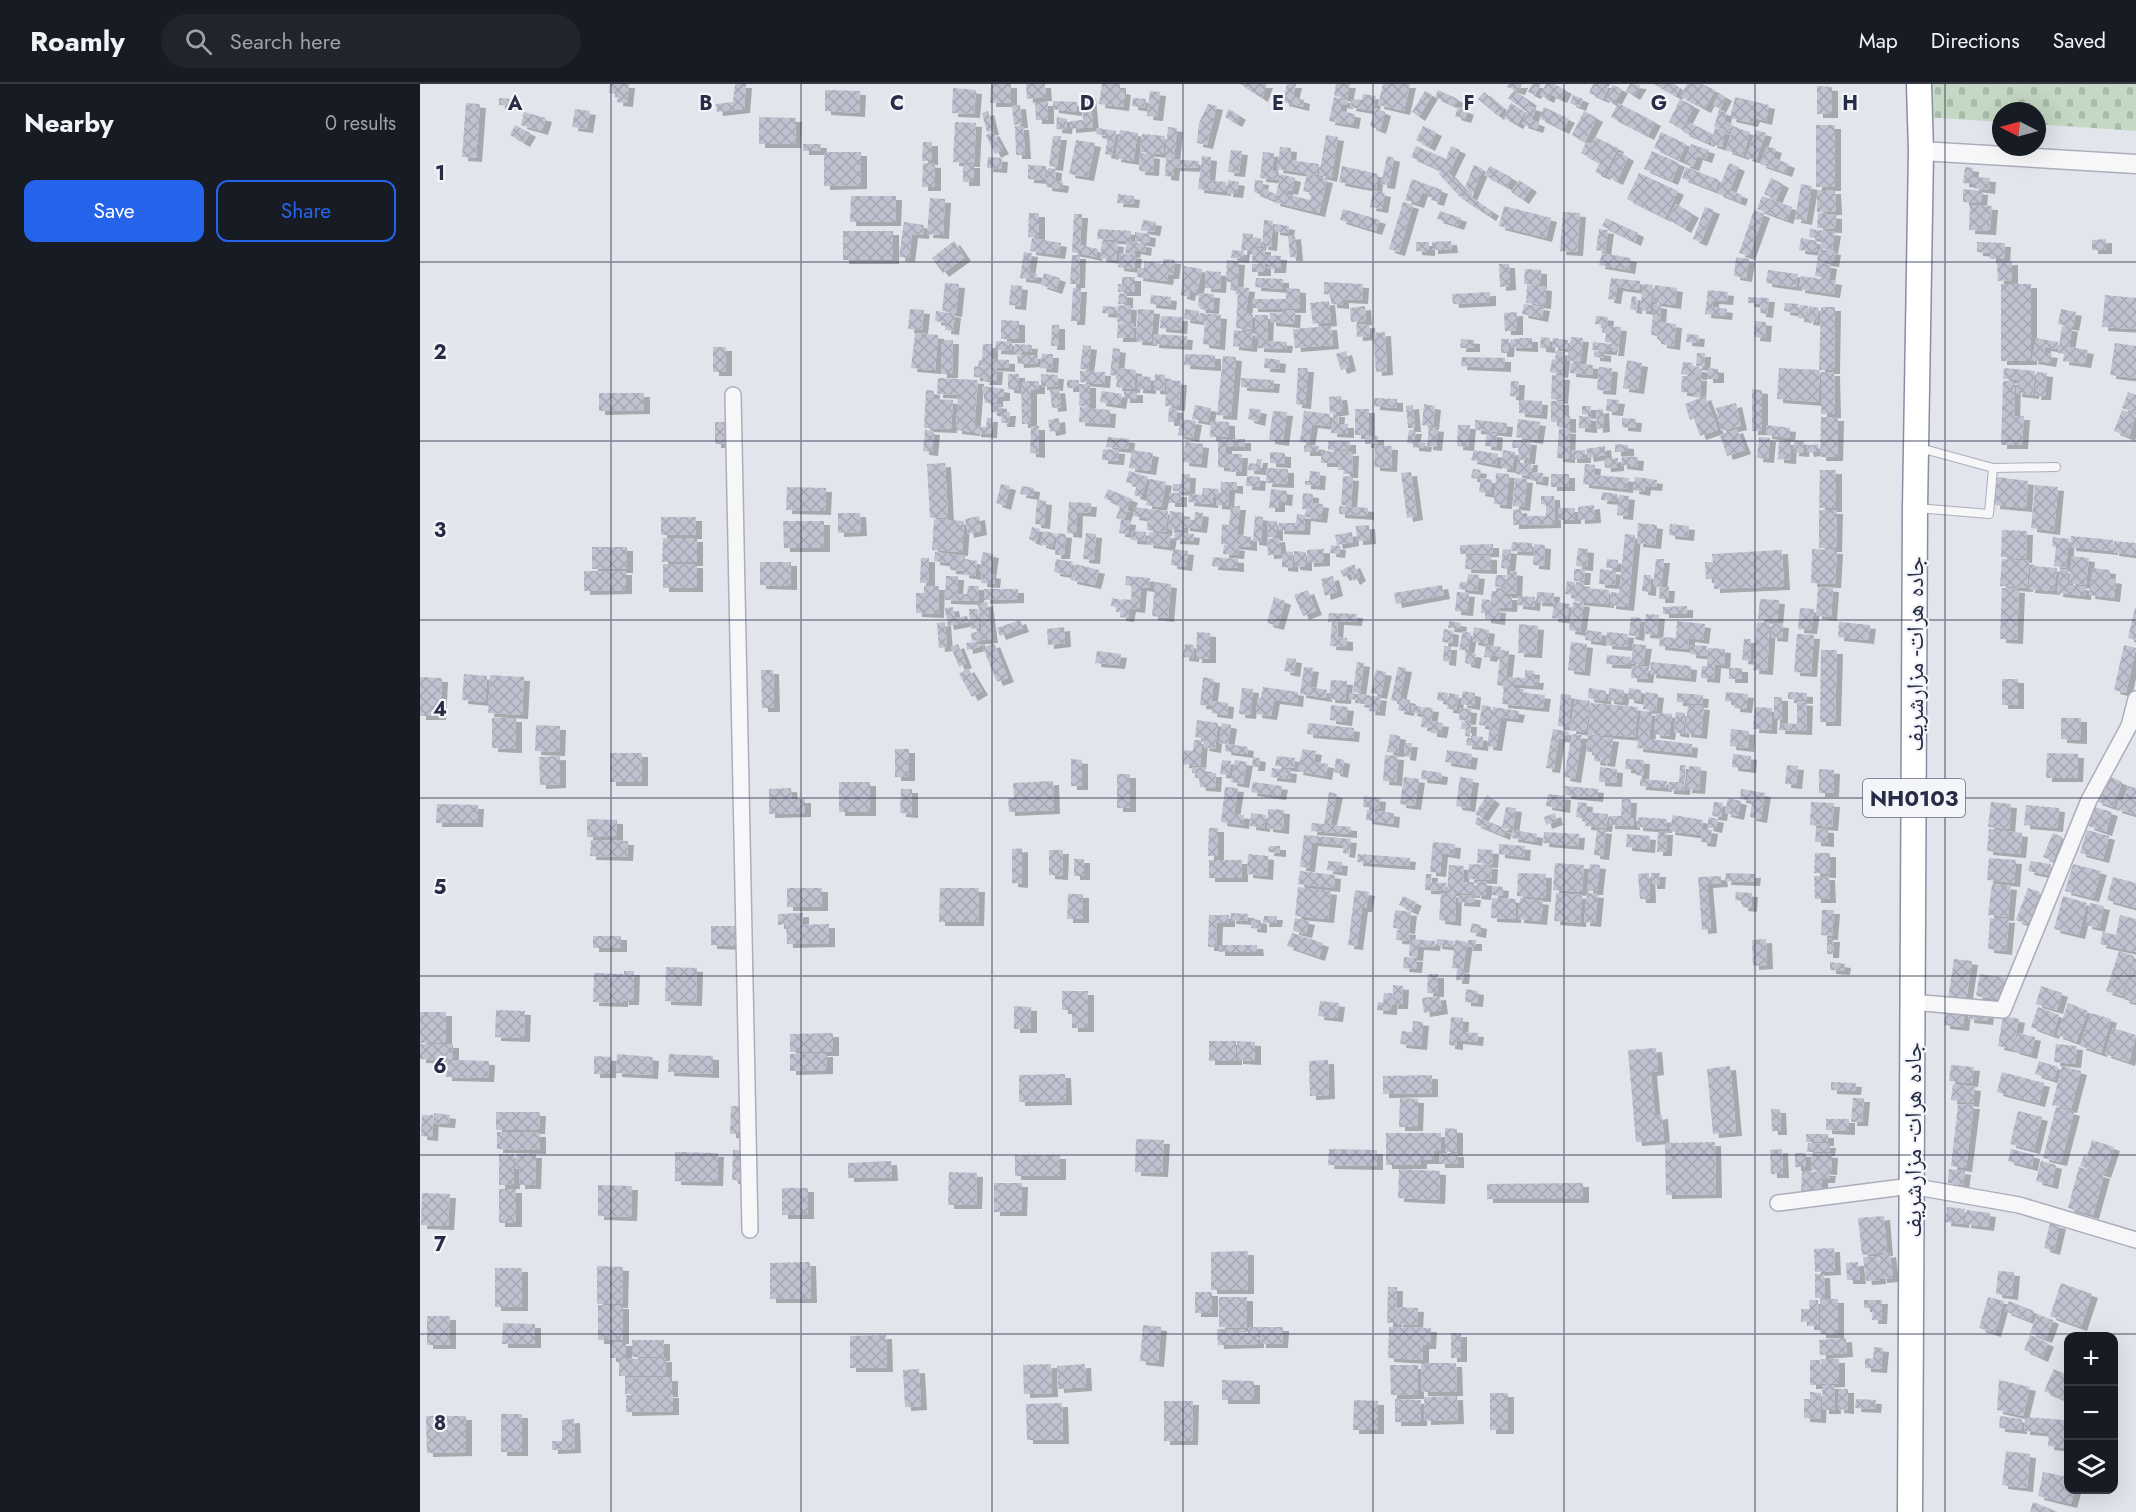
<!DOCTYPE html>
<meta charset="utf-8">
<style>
:root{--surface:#171b24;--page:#20242c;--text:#f1f3f6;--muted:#9ea1a6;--line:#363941;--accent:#2563eb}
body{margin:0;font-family:Jost,"Noto Naskh Arabic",sans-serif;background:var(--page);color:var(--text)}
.controls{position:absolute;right:18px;bottom:18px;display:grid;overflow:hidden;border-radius:12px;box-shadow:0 6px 24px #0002}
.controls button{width:54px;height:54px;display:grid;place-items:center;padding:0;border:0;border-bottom:2px solid var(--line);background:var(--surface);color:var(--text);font:30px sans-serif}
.compass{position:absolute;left:1572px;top:18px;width:54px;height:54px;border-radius:50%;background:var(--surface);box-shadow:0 6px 24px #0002;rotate:276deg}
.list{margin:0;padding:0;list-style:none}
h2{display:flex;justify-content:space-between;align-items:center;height:78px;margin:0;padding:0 24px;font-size:26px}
h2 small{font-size:20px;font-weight:400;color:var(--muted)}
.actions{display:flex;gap:12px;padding:18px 24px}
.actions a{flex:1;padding:14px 0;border:2px solid var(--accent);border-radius:12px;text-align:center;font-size:21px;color:var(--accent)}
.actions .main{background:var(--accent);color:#fff}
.icon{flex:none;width:33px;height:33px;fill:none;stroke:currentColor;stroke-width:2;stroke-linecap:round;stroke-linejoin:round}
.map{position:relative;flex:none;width:1716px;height:1428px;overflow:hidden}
header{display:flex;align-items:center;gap:36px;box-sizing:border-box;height:84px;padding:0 30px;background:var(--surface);border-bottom:2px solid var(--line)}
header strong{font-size:28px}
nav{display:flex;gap:33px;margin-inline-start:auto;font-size:21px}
.search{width:420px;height:54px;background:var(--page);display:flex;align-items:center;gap:15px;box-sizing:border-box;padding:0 21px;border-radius:33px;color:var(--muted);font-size:22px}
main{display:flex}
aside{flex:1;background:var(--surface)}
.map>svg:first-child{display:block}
.cemetery{fill:url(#cemetery-stones)}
.building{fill:url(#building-cross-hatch);filter:url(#shadow)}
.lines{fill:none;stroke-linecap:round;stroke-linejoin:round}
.service-casing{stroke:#abaebb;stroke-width:10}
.minor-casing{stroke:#abaebb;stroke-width:18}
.tertiary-casing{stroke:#abaebb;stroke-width:21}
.trunk-casing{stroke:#898ea5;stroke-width:27}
.service{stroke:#f7f7fa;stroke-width:8}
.minor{stroke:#f7f7fa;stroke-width:15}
.tertiary{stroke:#f7f7fa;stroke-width:18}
.trunk{stroke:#fff;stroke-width:24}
.grid{fill:none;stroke:#282d47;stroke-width:1.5;stroke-opacity:0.55}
.labels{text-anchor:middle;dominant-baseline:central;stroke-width:4.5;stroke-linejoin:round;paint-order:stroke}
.shield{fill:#f3f5f9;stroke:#65697c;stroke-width:1.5}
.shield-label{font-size:22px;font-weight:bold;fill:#282d47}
.street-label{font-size:24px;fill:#282d47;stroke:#f3f5f9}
.grid-label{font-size:20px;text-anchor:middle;font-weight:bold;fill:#282d47;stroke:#f3f5f9;stroke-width:4.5;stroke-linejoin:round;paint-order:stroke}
</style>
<header>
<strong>Roamly</strong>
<div class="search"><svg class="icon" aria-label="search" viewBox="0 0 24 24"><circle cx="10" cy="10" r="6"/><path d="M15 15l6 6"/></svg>Search here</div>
<nav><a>Map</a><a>Directions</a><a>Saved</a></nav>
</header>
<main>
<aside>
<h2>Nearby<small>0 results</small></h2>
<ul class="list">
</ul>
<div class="actions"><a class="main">Save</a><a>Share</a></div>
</aside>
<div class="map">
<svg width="1716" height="1428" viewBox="0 0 1716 1428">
<defs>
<pattern id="cemetery-stones" width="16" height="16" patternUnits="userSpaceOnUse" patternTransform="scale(1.5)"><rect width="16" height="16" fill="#c4d8c3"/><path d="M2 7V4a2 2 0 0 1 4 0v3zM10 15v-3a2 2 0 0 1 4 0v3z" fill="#a8baa9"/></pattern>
<pattern id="building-cross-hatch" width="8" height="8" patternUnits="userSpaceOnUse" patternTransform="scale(1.5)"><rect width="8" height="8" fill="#c0c2d0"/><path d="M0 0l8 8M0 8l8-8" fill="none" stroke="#a5a7b4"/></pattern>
<filter id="shadow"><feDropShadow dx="6" dy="4" stdDeviation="0" flood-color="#0004"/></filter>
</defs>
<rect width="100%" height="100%" fill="#e3e5ed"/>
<path class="cemetery" d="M1505 0H1716V47L1617 40V27H1581V38L1503 33Z"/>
<path class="building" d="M190 0H209L207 19 197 18 198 10 189 9Z
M315 0H326L324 25 297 28 296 20 313 18Z
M571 0H591V19H570Z
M606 0H625L626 13 607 15Z
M682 0H700V6L705 7 703 23 679 20Z
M820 0H847L842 14Z
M867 0H876L873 13 884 16 883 23 863 18Z
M916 0H930L927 14 914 12Z
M963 0H990L984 27 958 21Z
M1088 0H1102L1099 7 1087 3Z
M1112 0H1121L1115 11 1108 8Z
M1126 0H1134L1146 6 1141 15 1130 10 1128 15 1120 11Z
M1173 0H1190L1183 15 1169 9Z
M1210 0 1221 1 1214 12 1206 7Z
M1234 0H1254L1260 4 1256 12Z
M1267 0H1282L1295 6 1285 25 1260 12Z
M1193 1 1202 5 1194 20 1186 15Z
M1397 2 1412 3V30H1397Z
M533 4 556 6 554 30 532 29Z
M405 6 440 7 439 29 405 27Z
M1018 6 1038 15 1035 22 1015 13Z
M1094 6 1111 18 1105 27 1088 14Z
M730 7 740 8 737 33 727 32Z
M1005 7 1012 11 999 33 992 28Z
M1064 8 1084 25 1078 32 1058 15Z
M1299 9 1306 13 1300 25 1293 21Z
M670 10 673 43 650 45V37L663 36 661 11Z
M943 10 956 12 953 27 930 23 932 15 942 16Z
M1153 11 1163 15 1160 23 1150 19Z
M914 13 928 16 927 21 921 20 920 27 935 30 933 41 909 37Z
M1315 13 1349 21 1346 37 1334 34 1332 39 1310 34Z
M79 14 95 15 94 22 79 21Z
M713 14 726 15 725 24 712 22Z
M1260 15 1274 22 1262 45 1249 38Z
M633 17 657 18 656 28 633 25Z
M615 18H628V36H616Z
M46 19 60 20 56 74 42 73Z
M1091 19 1105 28 1097 41 1083 33Z
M1198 19 1235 38 1228 52 1191 33Z
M788 20 797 22 787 61 777 59 779 39Z
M600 21 602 40 594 41 592 22Z
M1109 22 1116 24 1112 36 1119 39 1117 45 1102 40Z
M1038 23 1048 27 1045 35 1035 32Z
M1124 23 1149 35 1143 46 1119 34Z
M955 24 965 28 960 46 950 42Z
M155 25 170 27 167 45 152 43Z
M809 25 820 32 816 39 805 33Z
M1299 26 1307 29 1304 37 1312 40 1310 48 1294 43Z
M568 27 573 47 567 48 562 29Z
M1164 27 1177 34 1165 58 1152 51Z
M104 28 126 34 122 47 101 41Z
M339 33 376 34 375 60H339Z
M637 33 647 35 646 46 636 45Z
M535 38 556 39 554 79 533 78Z
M1268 38 1293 50 1288 59 1263 48Z
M95 41 110 49 104 59 90 51Z
M1396 41H1415V103H1396Z
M595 42H603L605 71H596Z
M1003 42 1016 48 1009 63 996 56Z
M748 43 757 44 754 75 745 74Z
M1313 43 1330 48 1323 72 1306 66Z
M677 44 696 47 692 72 685 70 688 52 676 50Z
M1295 44 1305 47 1302 63 1291 60Z
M700 46 718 49 713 77 695 74Z
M1336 46 1346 49 1336 76 1326 73Z
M573 48 583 66 575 70 566 51Z
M1241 48 1266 60 1259 76 1234 64Z
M722 50 745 52 743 70 720 68Z
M906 51 918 53 911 94 899 91Z
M633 52H641L637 83 629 82Z
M1175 53 1198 64 1184 92 1175 88 1180 79 1161 69 1166 58 1171 60Z
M656 56 675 59 668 93 649 90Z
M503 58H512V77H502Z
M383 60H401L400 67H383Z
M1271 60 1289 66 1286 75 1277 72 1273 83 1264 80Z
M996 62 1026 75 1031 62 1040 66 1029 89 1046 107 1040 113 1019 90 1020 86 991 73Z
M1347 62 1356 65 1353 74 1369 80 1366 89 1340 80Z
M860 63 871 64 870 76 899 80 897 91 857 85Z
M811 66 822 67 819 89 808 88Z
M1232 67 1259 79 1252 97 1224 85Z
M404 68H441V101L404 102Z
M843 68 854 69 852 87 859 88 858 96 840 94Z
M1199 68 1208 73 1197 97 1187 92Z
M720 69 734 71 733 88 719 87Z
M782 72 791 73 789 96 806 98 805 108 778 105Z
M967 72 974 74 969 101 961 100Z
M568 73 582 74 581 85 567 84Z
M746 75 779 77V84L754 83 753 93 745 92Z
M503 79 515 80V103H502Z
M1309 79 1319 83 1310 106 1322 111 1320 118 1297 109Z
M543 80H554V98H543Z
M608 81 626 82 625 96 608 95Z
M1054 81 1063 85 1051 113 1073 128 1070 133 1041 114 1046 110 1048 104 1045 103Z
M922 82 958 90 956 105 919 98Z
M1070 82 1092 94 1087 103 1064 91Z
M1266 83 1299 96 1295 107 1262 94Z
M1545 83 1553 84 1552 100 1543 99Z
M628 84 636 85 635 97 643 98 642 105 626 103Z
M1219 89 1258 107 1245 134 1207 115Z
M861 90 875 94 872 107 867 106 866 110 890 116 892 109 883 107 887 90 907 95 899 129 854 118Z
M1554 93 1570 94 1569 106 1553 104Z
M1351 94 1363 100 1356 116 1344 110Z
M992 95 1022 106 1018 118 1011 116 1013 112 1002 108 998 120 985 116Z
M808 96 819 98 817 110 807 109Z
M835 96 843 97 842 104 855 110 853 116 834 108Z
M1099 96 1111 104 1103 116 1091 108Z
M1381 100 1392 102 1386 137 1375 135Z
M1543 105 1562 107 1561 119 1543 118Z
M953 106 965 109 962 125 950 123Z
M1397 106H1415L1416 127 1397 128Z
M698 110 714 112 713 120 697 119Z
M431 112H476L475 138H430Z
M1342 112 1372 123 1367 136 1337 125Z
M510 114 525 115 523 151 507 150Z
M983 118 993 121 979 168 969 165Z
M1256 120 1273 130 1265 145 1248 135Z
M1550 121 1572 122 1570 147 1549 146Z
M1084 122 1131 134 1126 154 1079 142Z
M1285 123 1294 126 1281 158 1273 155Z
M923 125 960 136 956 147 920 136Z
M1334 126 1344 130 1329 172 1319 169Z
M1020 127 1041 134 1038 142 1017 135Z
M1143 128 1160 129 1157 168 1140 167Z
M609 129H619V153H608Z
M1398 129 1416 131V145L1397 144Z
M654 130H662L660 161 678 165 676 173 652 168Z
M1186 134 1218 149 1215 158 1182 142Z
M723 136 736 138 734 148 721 146Z
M844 136 853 137 851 163 842 162Z
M484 138 504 141 503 151 492 150 489 174 479 173Z
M855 140 869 142 868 149 854 147Z
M678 145 711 147V157L677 155Z
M1179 145 1188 146 1185 168 1176 166Z
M1390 145 1415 148 1412 166 1400 164 1402 155 1389 153Z
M423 147H473V176H423Z
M715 148 730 150 729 159 715 157Z
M823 149 833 150V154L841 155 840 163H832V167L824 166 823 175 811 174 812 166 821 167Z
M875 151 877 173H870L868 152Z
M612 154 641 159 639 171 610 167Z
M1381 154 1397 157 1396 168 1379 166Z
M1686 155V166H1672V156Z
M534 157 545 173 523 189 512 174Z
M682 157 698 159 696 176 680 174Z
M707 157 726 160 725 168 715 166 714 170 705 169Z
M1031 157 1032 165 1012 166V158Z
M996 158H1009V168L996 167Z
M1557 158 1585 159 1584 175H1570V169L1557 168Z
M833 164H845V171L861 172 860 185H848L849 180 832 179Z
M1399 165 1415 167 1413 179 1397 177Z
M604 168 612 169 609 189 617 190 616 196 600 194Z
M700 169 716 171 714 185 698 183Z
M1182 169 1211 174 1209 186 1179 181Z
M652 171H660L659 200H650Z
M1316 173 1329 175 1326 194 1314 192Z
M743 175 755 176 753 191H748L747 197 717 193 718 184H724V177L743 180Z
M807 176 819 177 817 207 810 206 811 198H806Z
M1592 177V196L1578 197 1577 178Z
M1397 178 1411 181 1409 195 1395 192Z
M832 180H845V188H832Z
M1079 180H1089L1090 202 1080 203Z
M764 182 782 185 777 209 770 207 769 213 761 211Z
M1105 185 1121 186V201L1104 200Z
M1348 186 1378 190 1376 203 1346 199Z
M786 187 801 188 800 205 785 204Z
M624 189 640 194 636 206 621 201Z
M1381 192 1416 197 1414 210 1379 205Z
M702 193H715V208H698V200H702Z
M836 194 863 195V205L835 203Z
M1191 194 1220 197 1219 206 1197 203 1195 216 1188 215Z
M904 198 943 200 942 216 923 215V221L911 220V211L904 210Z
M525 199 539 200 536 229 522 227Z
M1223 200 1233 201 1230 227 1220 226Z
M1581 200H1611V277H1581Z
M591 201 602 202 600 222 589 221Z
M1107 201 1126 203 1125 221 1106 219Z
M1235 201 1257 204 1255 221 1233 218Z
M818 203 829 204 826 229 833 230 831 246 816 244Z
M653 204H661L659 237H651Z
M866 204 880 205V225L832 224V215H866Z
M1288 206 1308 208 1307 217 1293 216V223L1307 225 1306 232 1285 230Z
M1070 208V218L1033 220 1032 210Z
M699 209 707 210V220H698Z
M779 209 794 210 793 226 780 225V223L778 222Z
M731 211 751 213 750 222 730 220Z
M1685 211 1716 214V245L1682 243Z
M1212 212 1217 213 1216 226 1210 225Z
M1328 213 1349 214 1347 230 1340 229 1341 220 1328 219Z
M909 217 911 238 893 240 890 219Z
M1365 219 1379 220 1377 229 1364 227Z
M1104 220 1124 223 1122 234 1102 230Z
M1234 220 1241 221 1240 238 1256 240 1254 262 1241 260V257H1239V252L1231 251Z
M698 221 711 222 710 239 697 238Z
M1380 221 1388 222 1386 235 1378 234Z
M683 222 697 223 696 230 682 229Z
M945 222 946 237 931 238 930 224Z
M1389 222 1399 224 1397 238 1387 237Z
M1401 223H1415L1414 286H1399Z
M490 225 504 226 502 246 488 245Z
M718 225 734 226 731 258 716 257Z
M765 225 779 227 778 237 764 235Z
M1641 225 1656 228 1653 243 1638 240Z
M863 226 875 227 874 240 850 238V229L862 230Z
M516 227 535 230 533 247 525 246 526 239 515 237Z
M1097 228V247H1085L1084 229Z
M780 229 801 231 799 262 783 260 785 238 779 237Z
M835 231H848L847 257 867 258 866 265 838 264V255H835Z
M741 232 762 233 761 246 740 244Z
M1176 232 1188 233 1187 242 1201 243 1198 268H1192L1193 259 1185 258 1186 249 1182 248 1183 241 1175 240Z
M581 236 599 237V255H581Z
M1335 237 1346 238 1345 254 1334 253Z
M698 239 714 240V254H697Z
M949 240 950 252 937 253 936 241Z
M632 241H639V262H631Z
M911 242 913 261 875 264 873 245Z
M1642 242 1652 244 1649 263 1668 266 1665 280 1643 277 1644 270 1638 269Z
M814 246 833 248 831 264 813 262Z
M965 248 967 287 956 288 953 249Z
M495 249 518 251 515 286 491 284Z
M734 250 767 252 766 262 733 260Z
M1267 250 1279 251 1278 259 1266 258Z
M1121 253 1130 254 1129 265 1120 264Z
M1151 253 1163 254 1160 278 1147 276Z
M1102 254H1112V264L1090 263V256Z
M1133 254 1148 256 1147 265 1132 263Z
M1616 254 1638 258 1637 265 1625 263 1624 269 1632 270 1630 279 1612 276Z
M1041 255 1054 256V264H1040Z
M1081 255H1089L1088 269H1081Z
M521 256H533L532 290H521Z
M576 257 592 258V267L575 266Z
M1173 258 1191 260V267L1172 266Z
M1695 259 1716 262V294L1690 291Z
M563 260H572V275L589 276V284L558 282 559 276H562Z
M595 260 612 261 611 268H602L601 271 594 270Z
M663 261 671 262 668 286 660 285Z
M293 263H306V288H293Z
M693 264 700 265 697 292 690 291Z
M926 267 930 283 921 286 916 270Z
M1136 267 1145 268 1142 290 1130 288 1132 275 1135 276Z
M1174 267 1185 268V274L1174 273Z
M1277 269H1285L1284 283 1276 282Z
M622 270H633L632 285 620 284Z
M765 270 795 271V283L764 281Z
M606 271H618V279L598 280 597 272Z
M803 272 816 273 811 332 797 331Z
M1042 273 1085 274V284L1041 282Z
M845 274 860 276 859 285 844 284Z
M1207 276 1222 279 1218 306 1203 304Z
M1263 278 1273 279 1272 283 1282 285 1281 292 1261 290Z
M1151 279 1173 281 1172 291 1150 289Z
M554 282 577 284 576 297H563L564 294 554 293Z
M1179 283 1192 284 1190 307 1177 306Z
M699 284 716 286 714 305 696 303Z
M878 284H888L885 321 876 320Z
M1287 284 1298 285V295H1287Z
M1359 284 1400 286 1398 318 1357 315Z
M1584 284 1615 287 1613 311 1596 309 1598 296 1583 295Z
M660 287 685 288 684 300 660 298Z
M1401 288H1414L1415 330H1401Z
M1617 288 1627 289 1625 312H1615Z
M588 290H599V306L588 305Z
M621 290 638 291 637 303 621 302Z
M735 290 745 291 744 307 734 306Z
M1132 291 1144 292 1142 316 1131 315Z
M718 292 731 293 730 306 717 305Z
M1262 292 1281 293 1280 314 1274 313V309L1261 308Z
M518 294 558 296 554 348 536 346 538 311 517 310Z
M821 294 854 296 853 305 821 303Z
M647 296H659L658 304H647Z
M747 296 761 297 759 323 745 322Z
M601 297H619V306H611V340H602Z
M1091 297H1099L1098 313 1090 312Z
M1583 297H1595L1594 332H1604L1602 361H1581Z
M660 300H670V323L659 322Z
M562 302 584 305V313H577V319H565Z
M639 305 641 323 632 324 630 306Z
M1332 305 1342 306V347H1332Z
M506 306 514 307 513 315 533 316 531 345 504 344Z
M682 307 702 310 700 321 680 318Z
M704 307H717V315H704Z
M1708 308 1716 311V329L1702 324Z
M179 309H224V326L179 327Z
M921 312 923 327 910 329 909 313Z
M1285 312 1298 346 1280 352 1274 334 1270 336 1265 320Z
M954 314 977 315V324L954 322Z
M1187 315 1199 316 1197 328 1186 327Z
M1099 316 1122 317 1121 331 1099 329Z
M1131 317H1143V331H1150V345L1139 344V338H1131Z
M1316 319 1321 342 1301 347 1296 324Z
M571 320 581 321V329L571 328Z
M1004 320 1015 322 1013 342 1002 341Z
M775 321 791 324 788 338 772 335Z
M993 321 995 344H988L986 322Z
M1162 322H1171L1170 331 1162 330Z
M660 323 690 326 689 340 659 338Z
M749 324 757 325V338H748Z
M830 324 841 326 839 338 828 335Z
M935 325H949V352H958V360H945V351H935Z
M1183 325 1184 344 1177 345 1176 326Z
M1702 326 1716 331 1709 353 1694 347Z
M853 327 867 328 863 358 849 356Z
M884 327 910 330 909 342 892 340 889 359 880 358Z
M582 328H590L589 339H581Z
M913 329H919L918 340H928V350L911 349Z
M1159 332 1171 333V345L1159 344Z
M1401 333H1418L1417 373H1400Z
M567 334H572L571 350 555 349V342L566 343Z
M639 334 640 346 630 348 628 336Z
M1202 334 1216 335 1215 344 1202 343Z
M761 335 776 337 773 354 758 351Z
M1098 335 1120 338 1117 356 1096 353Z
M1055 336 1087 339 1086 349 1055 346Z
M791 337 809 338V353H790Z
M295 338H306V360H295Z
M1038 341H1050L1048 363 1037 362Z
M1347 341 1370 344 1369 354 1346 351Z
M611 342H619V370L610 369Z
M1009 343 1018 344 1016 363 1007 362Z
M1139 345 1150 346 1149 375 1137 374Z
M1317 345 1325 366 1307 372 1300 351Z
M505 346 514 347 512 368 503 367Z
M989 346H996L994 357 1006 359 1005 364 993 363V360L987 359Z
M1067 348 1077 350 1076 363 1065 362Z
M688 353 709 355 708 365 686 363Z
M1339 353 1350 354 1348 375 1337 374Z
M798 355H825V363H806V370H822L821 388H810V384L798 383Z
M1093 356 1111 357 1109 376H1098L1099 364H1092Z
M1374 356 1384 357 1383 369 1373 368Z
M908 357H930V366H908Z
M1359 357H1371L1370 376 1358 375Z
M765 358 783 360 781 380 763 378Z
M1195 360 1208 361V368H1195Z
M1398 360 1399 367 1388 369 1386 362Z
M884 361 899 362 898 368H884Z
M955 361 972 362 971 384 954 383Z
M1185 362 1186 371 1168 374 1166 365Z
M683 365 699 366 698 377 682 376Z
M712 366 733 369 730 387 709 384Z
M1054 366 1078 370 1076 381 1051 376Z
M1083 366 1095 368 1092 385 1081 384Z
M1165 366V375H1151V367Z
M901 367 933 368 932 390H923L924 386H918L919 379H901Z
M850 368 865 369V380L850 379Z
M1202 372 1218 373 1217 383 1201 381Z
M1198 374V383L1185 384 1184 375Z
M837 375H842L840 387 828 386 829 379 836 380Z
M1107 377H1112L1111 388 1123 389 1122 398 1110 396V392L1096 390 1098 378 1107 380Z
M525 379 528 433 510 434 507 380Z
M1165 380 1175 381 1174 391 1209 394 1207 405 1163 400Z
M847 384 868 385V400L846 399Z
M1053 385 1061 386 1059 395 1051 394Z
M1400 386H1416V424H1399Z
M709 387 728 393 721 413 714 411 717 401 706 398Z
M890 387 900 388 899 402 885 401V397H889Z
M991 388 997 432 987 434 981 389Z
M1076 389 1089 390 1086 421 1074 420Z
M762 390H770L769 408 753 407V400H761Z
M1131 390H1149V403H1131Z
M827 392 840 393 839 403 826 402Z
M923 392 933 393 931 422 921 421Z
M1215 393 1237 396 1236 403 1225 402 1224 408 1213 406Z
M1577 393 1608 397 1606 424 1574 421Z
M1061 394 1072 396 1070 410 1059 408Z
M1095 394 1107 395 1104 423 1093 422Z
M730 395 746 398 741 423 726 421Z
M801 398H817V406L809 405 808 422 796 421V413H793L792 420 768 418 769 410 782 411 783 404 799 405 798 414H800Z
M581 400 590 402 585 422 576 419Z
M1615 401 1638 403 1634 447 1611 444Z
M602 402 614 404 613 412 600 410Z
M367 403 406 404 405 427 366 426Z
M688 405 712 415 707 425 684 414Z
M851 405 867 407 866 418 859 417V424H849Z
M1182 408 1197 410V417L1181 416Z
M749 409H761V419H749Z
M883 409 893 410 892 426 882 425Z
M1199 411 1209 412 1207 432 1197 431Z
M1121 412H1134L1135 440 1093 441V426L1101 425 1102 432H1126V421L1121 420Z
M617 416 626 417 624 441 615 440Z
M649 418 671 419 670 429 657 428 656 450 647 449Z
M894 419 903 420 901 435 885 433 884 447 858 446 859 439H876L877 430 885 431 886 426 893 427Z
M1174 421 1175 435 1159 436 1158 423Z
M811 422H820L817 451 831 453V463L801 460 802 440 809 441Z
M919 422 948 424V432L919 430Z
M700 423 708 425 704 436 696 434Z
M715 423 728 425 726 434 713 432Z
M1138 424H1155V436H1138Z
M728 425 748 427 746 448 727 446Z
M1399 426H1417L1416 464H1399Z
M750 427 764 429 762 446 748 445Z
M775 428 783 429 781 445 764 443V435L774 436Z
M418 429H440L441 448 418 449Z
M559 432 561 447 548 450 545 435Z
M835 432 843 433 841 458 833 457Z
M241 433H276V451H241Z
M514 435 544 437 542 468 512 466Z
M701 436 710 437 708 450 699 449Z
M363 437H404V464H364Z
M848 437H857V453H847Z
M1218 439 1237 441 1235 461 1217 459Z
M1250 440 1269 442 1268 453 1249 451Z
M949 441 950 456 937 457 936 442Z
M612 443 620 445 616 458 609 455Z
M1582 446 1607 447 1606 475 1581 473Z
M624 447 636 450 632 463 620 460Z
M712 447 726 448 725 457 711 456Z
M729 448 751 451 749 463 727 460Z
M755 448 774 450 773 457 754 456Z
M932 448 933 458 917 461 915 451Z
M637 449 646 450 644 471H635Z
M666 449 676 450 674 476 663 475Z
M1205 450 1215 451 1208 523 1190 521 1191 508 1199 509Z
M1651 452 1693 456 1692 467 1650 463Z
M1633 453 1649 455 1646 484 1634 482 1636 463 1632 462Z
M243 454H277V478H242Z
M859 454 861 470 848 471 847 455Z
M1694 457 1716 459V471L1693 468Z
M1092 458 1112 459V468L1091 467Z
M1073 460V469L1040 470V461Z
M1114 460 1125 461 1124 482 1113 481Z
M804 461 819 463 818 471 803 470Z
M911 461 920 462 919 470 910 469Z
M172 463H207V485H172Z
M1158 464 1168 465 1167 483 1156 482Z
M753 465 768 467 766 483 751 481Z
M904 465V478L888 479 887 466Z
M1083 465 1091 466 1089 485 1081 484Z
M1392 465 1417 466 1415 500 1391 499Z
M1362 466 1364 502 1294 505V495H1286L1285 478H1293L1292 470Z
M862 467 873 468 872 484 862 483Z
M874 467 886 468V483L874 482Z
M515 468 545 472 544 481 545 475 557 477 555 492 543 490V487L530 486V479L514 477Z
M563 468 573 470 570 490 575 491 574 500 561 499 562 488H559Z
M1046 471 1071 472V486L1045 485Z
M1652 472 1669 474 1666 501 1649 499Z
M793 473 818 475V484L792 482Z
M501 474H509V499H500Z
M636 475 653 478 650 491 634 488Z
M1187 475 1198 476V484H1186Z
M1236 475H1244L1241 503 1233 502Z
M1582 475 1609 477 1607 504 1580 502Z
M340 478H371V502L340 501Z
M243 480H277V504H243Z
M655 480 679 486 675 501 651 496Z
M934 480 940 493 934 497 930 489 924 493 920 487Z
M1611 482 1637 484 1634 507 1609 505Z
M1673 484 1690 486 1689 495 1696 496 1694 514 1669 511Z
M1154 485H1165L1164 497H1154Z
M1180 485 1196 487 1195 501 1179 500Z
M1640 485 1648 486 1647 501 1666 503 1665 512 1637 509Z
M164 487H206V506L164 507Z
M1087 487 1097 488 1096 510H1085V512H1092L1091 524 1070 523 1072 507H1076V504H1086Z
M1048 490 1059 491 1057 507 1039 505 1040 498H1047Z
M1076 491H1086L1085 503H1075Z
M1224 491H1231L1230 508 1222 507Z
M526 492H538L537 510H547L548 502H559L558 517 525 516Z
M706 492 730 494 729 504 721 503 719 525 710 524 708 534 700 533 702 515 711 516 712 502 705 501Z
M913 492 917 508 905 512 901 495Z
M1147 497 1155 498 1153 511 1145 510Z
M735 498 751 500 748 534 732 532Z
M1156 498 1164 499V504L1189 506 1188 520 1154 517Z
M1022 501 1024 511 976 520 974 509Z
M504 502H519L518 530 496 529V509H504Z
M1240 503H1249L1248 515H1239Z
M1398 503 1413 504 1411 533 1396 531Z
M1582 504 1599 505 1597 556 1580 555Z
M564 505H598V515L564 516Z
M888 506 896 527 883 532 874 511Z
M1037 508 1049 509 1047 528 1035 527Z
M1117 508 1134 509 1133 519 1116 518Z
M1098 512 1115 513 1114 523 1097 521Z
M854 513 865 517 858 542 847 539Z
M692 514 701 516 700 528H696V523L691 522Z
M1062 515 1070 516 1069 524 1080 525 1079 537 1065 535V529H1061Z
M1340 515 1359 516 1357 537 1338 535Z
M567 518 572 555 552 557 551 549 562 547 558 520Z
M1134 518 1150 520 1147 536 1132 534Z
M1153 518 1164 519 1160 548 1149 546Z
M1267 522V530H1243V523Z
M533 523 535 534 547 532 549 538 528 542 525 524Z
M1380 524 1394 525 1391 546 1378 545Z
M1715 524H1716V556L1708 554Z
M549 525H558L559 544 551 545Z
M909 529 937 530 936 538 918 537 917 553 927 554V563L910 562 912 538H908Z
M1226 530 1239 531 1237 551 1224 550Z
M1211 533 1221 534 1218 553 1209 551Z
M600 536 603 544 580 552 577 544Z
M1029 537 1041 539 1040 545 1028 544Z
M1257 537 1285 540 1283 556 1269 554 1268 565 1239 562 1240 553 1256 554Z
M525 538 527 563 519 564 517 539Z
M1337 538 1350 539 1347 587 1333 586Z
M1419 538 1450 541 1448 556 1418 553Z
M1352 539 1363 540 1362 554 1351 553Z
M1099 540 1118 542 1116 570 1098 569Z
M644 543 645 559 628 561 627 545Z
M1054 543 1069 546 1067 560 1052 557Z
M1024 545 1033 547 1032 559 1022 558Z
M1166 546 1182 548 1181 558 1165 556Z
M1043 547 1051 549 1048 567 1039 565Z
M777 548 790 549V575H776Z
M1187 548 1208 550 1207 563 1186 561Z
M1377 550 1394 551 1391 589 1374 588Z
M1324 555H1331L1330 577 1322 576Z
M559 557 560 563 547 566 546 559Z
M1151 558 1167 560 1164 588 1148 586Z
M574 559 588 594 577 598 563 564Z
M538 560 546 580 539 583 531 563Z
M765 560 774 561 773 574 763 573Z
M1213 560 1226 561 1223 581 1211 579Z
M1066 561 1081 563 1080 566 1089 567 1086 593 1105 594V586L1114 587 1113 595H1118L1117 602 1094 600V604L1104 605 1103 609 1125 611 1123 624 1082 620 1084 602 1077 601 1080 573 1072 571 1071 574 1064 573Z
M1271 561 1287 562 1286 572 1270 570Z
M1704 561 1716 564 1706 609 1694 606Z
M1024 562H1031L1030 578 1023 577Z
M1288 564 1305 565 1304 581 1295 580 1294 595 1281 594 1282 582H1287Z
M1401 566H1417L1415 638H1400Z
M677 567 701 570 699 581 675 579Z
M1046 568 1056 570 1054 581 1045 579Z
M1187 571 1210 573V581L1186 580Z
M867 574 876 575 874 589 864 587Z
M937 578 944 579 940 609 933 608Z
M1231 578 1271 582 1270 594 1230 590Z
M1212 582 1229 583 1227 595 1211 594Z
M884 583 893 584 890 603 907 606 906 614 880 610Z
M978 583 986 584 980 614 990 616 988 628 978 626 980 618 971 616Z
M548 584 562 607 552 613 539 590Z
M1309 584H1322V595H1309Z
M341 586H353L354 624H342Z
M956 586 966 588 961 611 951 609Z
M44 590 67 592 65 618 42 616Z
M70 591 104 593 102 631 68 629Z
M0 593 22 594 20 632H0Z
M783 593 794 595 791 622 780 621Z
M1582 595H1598V621H1582Z
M911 596 927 597 925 616 909 615Z
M843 603 878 608 877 619 854 616 851 632 836 630 838 614H841Z
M822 604 833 605 830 631 819 630Z
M1169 604 1186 607 1185 617 1168 614Z
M1189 604 1204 606 1202 618 1188 616Z
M1209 604 1221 606 1220 617 1208 615Z
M1043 607 1055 609 1054 622 1041 620Z
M1018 608 1028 609 1027 618 1017 616Z
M1226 608 1238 610 1236 627 1223 625Z
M1306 608 1328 610 1326 625 1314 624 1315 618 1305 617Z
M1368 608 1387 609V616L1368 615Z
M930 609 961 613 959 628 949 627 950 621 938 619 939 616 929 615Z
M1029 609 1039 611 1036 626 1027 625Z
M1257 609 1283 611 1282 620 1257 618Z
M1141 610 1151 611 1149 643 1138 642Z
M1354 613H1362V636H1354Z
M1155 615 1170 617 1166 648 1150 646Z
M793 617 808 619 807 631 791 629Z
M1377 617 1387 618 1386 647 1359 646 1360 639 1377 640Z
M1171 619 1218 623 1215 653 1168 649Z
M911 621 928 623 926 638 910 636Z
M992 621 1002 623 1001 630 991 628Z
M1062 621 1071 623 1069 642 1059 641Z
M1268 621 1284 622 1281 651 1265 649Z
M1003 623 1013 624 1011 637 1023 639 1021 650 1011 649V644L1001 643Z
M1073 623 1099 627 1097 635 1081 633 1076 663 1067 662Z
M1335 623 1352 624 1351 646 1333 645Z
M1040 624 1051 625 1050 637 1039 636Z
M1221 627 1232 628 1229 655 1272 660 1271 670 1217 664Z
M1256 628 1265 629 1263 650 1254 648Z
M1236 629 1252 630 1249 652 1234 650Z
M72 634H96V665L72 664Z
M1641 634H1661V656L1641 655Z
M777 636 798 639 795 665 783 663 784 655 775 653Z
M1042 638 1051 639 1050 653 1045 652 1046 645H1041Z
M802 639 811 641 808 660 799 659Z
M888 639 934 644 933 654 887 650Z
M116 641 140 642 139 668 115 667Z
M1133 645 1149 648 1148 655 1139 654 1134 685 1126 684Z
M1311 645 1329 647 1328 664 1310 662Z
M970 650 980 652 978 669 967 668Z
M1152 650 1162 651 1155 695 1144 693Z
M1168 650 1184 652 1180 678 1174 677 1175 669 1166 667Z
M1051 652 1063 653 1062 663 1046 661 1047 654H1051Z
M1185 653 1193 654 1189 679 1181 678Z
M774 656H782L780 682 763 680 764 666 773 667Z
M985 659H992L990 673 984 672Z
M806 660 828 663 827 670 805 667Z
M475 665H489V693H475Z
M883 665 896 667 894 678 908 680 906 692 877 687Z
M1027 666 1052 670 1050 682 1025 678Z
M190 669H222V698H190Z
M1627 669 1658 670 1657 694H1626Z
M1313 670 1331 672 1330 685 1312 683Z
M965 671 978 672 976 698 963 697Z
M140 672V700L120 701 119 673Z
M857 672 875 674 874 684 855 682Z
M833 673 840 674 839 683H832Z
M916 674 924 676 922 690 914 688Z
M651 675 662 676V702H651Z
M1206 675 1224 676 1223 692 1216 691V686L1205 685Z
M802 676 811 677 809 691 800 690Z
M815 676 827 678 823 700 811 698Z
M1260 681H1266L1264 707 1248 706V698H1259Z
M1367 681 1378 682 1376 701 1365 700Z
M1269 682 1281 683 1279 706 1266 705Z
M772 683 786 684V689H796L795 704 780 703 779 694H775V689H772Z
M1180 683 1197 685 1196 699 1179 698Z
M852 684 871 686 870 695 851 693Z
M1399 685 1414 686 1413 709H1399Z
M1002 686 1022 689 1021 697 1001 695Z
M697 690H710V724H697Z
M1686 691 1702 698 1693 723 1676 717Z
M984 693 999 695 995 722 980 720Z
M1040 693 1053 695 1049 724 1036 722Z
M1220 695 1247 697 1246 704 1220 702Z
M633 697 634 726 589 728 588 714H594L593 699Z
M419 698H450V728H419Z
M833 698 862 702 860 712 831 708Z
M1145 702 1178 705 1177 714 1145 711Z
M1708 702 1716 704V731L1696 725 1699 716 1703 717Z
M805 703 818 704 814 730 824 731 823 741 801 738Z
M371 704 372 715H385V729L349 730V705Z
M481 705H492V730L480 729Z
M1321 705 1345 709 1341 735 1330 733 1332 717 1320 715Z
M909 708 917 710 910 741 931 743V750L891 747 892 739 904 740Z
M1128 710 1145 712 1144 725 1126 722Z
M1067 711 1074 716 1062 734 1055 730Z
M944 712 960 714 959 725 943 723Z
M1308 714 1321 717 1318 732 1305 729Z
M1202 715H1211L1210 733H1214V742L1189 741V732H1201Z
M1158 718 1167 719 1166 728 1188 730 1186 744 1165 742 1166 735 1156 733Z
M1294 718 1303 719 1301 733 1292 732Z
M1391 718 1414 719 1412 743 1390 741Z
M1571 718 1591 720 1589 745 1568 743Z
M17 720 58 721 57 739H16Z
M1606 721 1639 724 1637 744 1604 741Z
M1086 723 1096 724 1093 746 1079 744 1086 746 1084 752 1055 740 1057 733 1082 743Z
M1674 723 1692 728 1686 748 1668 742Z
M848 725 864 726 863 746 847 744Z
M947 726 974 729 973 740 946 736Z
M831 729 846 731 844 744 830 742Z
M1135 729 1137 737 1126 741 1124 733Z
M1253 731 1283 736 1281 751 1249 747Z
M1218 733 1247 735 1246 745 1217 743Z
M1289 733 1298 735 1296 745 1287 743Z
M167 735 197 736V753H167Z
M789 744H798V772H788Z
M1396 744 1408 745V759L1395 758Z
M1177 745 1186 746 1183 772 1174 771Z
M1283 745 1292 746 1290 759 1281 758Z
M1569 745 1602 749 1600 770 1567 767Z
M1093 746 1117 750 1116 758 1092 754Z
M1667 746 1689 752 1683 775 1660 769Z
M1238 747H1247L1246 768H1237Z
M1124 748 1159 750 1158 762 1123 759Z
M1633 749 1642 753 1633 777 1623 773Z
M1207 750 1230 752 1229 765 1206 763Z
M884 751 931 755 929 770 923 769 924 761 892 758 889 784 880 783Z
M171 756 208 757 207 773 170 772Z
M1013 758 1035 760 1034 771 1022 769 1020 789 1010 788Z
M1079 760 1105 762 1104 773 1079 770Z
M849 762H860V769L848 768Z
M602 764V800L592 799V765Z
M1058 765 1073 766 1072 780 1057 779Z
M629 766H643L642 792 629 791Z
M1395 769H1410V790L1394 789Z
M828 770 848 772 847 792 827 790Z
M938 770 990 774 989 782 937 778Z
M1569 774 1596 776 1594 799 1567 796Z
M654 775H664V792H654Z
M789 776H822V794H789Z
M908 777 922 778 921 788 907 786Z
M1611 777 1631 780 1629 791 1608 787Z
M1135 779 1164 781 1162 808 1133 806Z
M1049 780 1072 781 1071 796 1048 795Z
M1170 780 1180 781 1177 807H1167Z
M1653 780 1681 787 1673 814 1645 807Z
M1029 781 1044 782 1043 798H1055L1054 810 1027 808Z
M880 787 915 791 914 804 878 800Z
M1098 789 1126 790 1125 814 1097 812Z
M1229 789 1230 815H1220L1218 790Z
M1231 789H1240L1239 801H1231Z
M1306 789 1335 790 1334 798 1305 797Z
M1006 790H1012L1011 798 1026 799V807L1005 806Z
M1301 792 1302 799 1287 800 1291 845 1282 846 1278 793Z
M1394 792H1409L1410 815H1395Z
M1693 793 1716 799V824L1687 816Z
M1057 797 1067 798 1065 812 1055 811Z
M1572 800 1591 802 1588 833 1568 831Z
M1073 802 1083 803 1082 812 1072 811Z
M878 803 911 807 908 835 875 832Z
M367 804H402V823H367Z
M520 804H559L558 838H519Z
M1608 804 1620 808 1609 841 1596 836Z
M935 806 949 808 946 824H942L937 862 928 861Z
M1316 808 1332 809 1331 824 1322 823 1323 817 1315 816Z
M1021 809 1036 810 1035 838 1019 836Z
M1136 809 1162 811 1160 839 1134 837Z
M1167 809 1178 810 1175 839 1164 838Z
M648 810H663V835H647Z
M1039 811 1055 812 1054 819 1038 818Z
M983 812 996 818 992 827 979 821Z
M1643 812 1667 819 1659 851 1634 845Z
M1072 814 1096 815 1095 835 1071 834Z
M1100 814 1123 817 1121 837 1098 835Z
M1670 819 1684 822 1679 844 1666 841Z
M975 826 991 828 989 846 973 844Z
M1402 826H1414L1412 852 1401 851Z
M383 829V839L372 841 409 840V859L367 860 366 840 358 841V830Z
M811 829 828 830V837L810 836Z
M789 831H809V839H797L796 863H788Z
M1700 831 1716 835V868L1680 860 1683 848 1696 851Z
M844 832H857L856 839H843Z
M875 834 889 837 886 850 873 847Z
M1570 834 1589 835 1586 867 1568 865Z
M832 835 841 836V845L831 844Z
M1052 839 1061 841 1060 850 1050 848Z
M291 842H316V862L291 861Z
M977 846 990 847 989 857 976 856Z
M872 849 903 859 899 873 867 862Z
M173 852H201V864H173Z
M1407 854H1414L1413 870H1407Z
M990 855 1015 857 1014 863 998 862 997 873 989 872Z
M1017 855 1034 857 1033 863 1016 861Z
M1346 855 1347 881 1333 882 1332 856Z
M1035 856 1047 858 1043 885 1032 884Z
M1048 856H1056V863H1047Z
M799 861H837L838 868H799Z
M1699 867 1714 872 1702 912 1686 907Z
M984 873 997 874 996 885 983 884Z
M1534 875 1552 877 1546 917 1528 915Z
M1410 878 1425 880 1424 887 1410 886Z
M1714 878 1716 879V919L1703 915Z
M246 883 277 884 276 918 245 917Z
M1037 885 1044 886 1043 896H1036Z
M204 887H214L213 917H203V908L202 919 173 918 174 889 204 890Z
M1008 890H1018V909H1007Z
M1560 890 1586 894 1583 916 1556 912Z
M973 901 983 902 982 921H972Z
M1621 902 1642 909 1637 926 1616 920Z
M1046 905 1058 907 1057 919 1045 918Z
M642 907H668V944H652V926H642Z
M964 909H972L971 927 957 926 958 918 963 919Z
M1020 912 1022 926 1004 929 1002 914Z
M900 917 919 919 917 934 898 932Z
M1648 919 1668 927 1656 958 1637 951Z
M594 922 611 923V945H594Z
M1618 923 1639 931 1633 951 1611 943Z
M1526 924 1545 927 1543 943 1524 941Z
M76 926 105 927 104 954 75 953Z
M1549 926 1568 928 1567 937 1548 935Z
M0 928H26V959H0Z
M1671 929 1691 935 1681 969 1660 962Z
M1583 932 1599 935 1593 965 1578 962Z
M1031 933 1043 934 1042 948 1058 949 1057 958 1037 956V962L1029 961Z
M993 937 1003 938 1001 962 980 960 982 947 992 948Z
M1693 944 1716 951 1709 978 1685 970Z
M413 949V968H370V950Z
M1598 949 1615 953 1611 971 1593 966Z
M789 957H816V977H789Z
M817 957 835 958V977L817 976Z
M0 960H33V976L69 977 68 994 26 993 27 976 0 975Z
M1636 960 1657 962 1655 980 1634 978Z
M1236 964 1238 987 1231 988 1235 1032 1242 1031 1244 1056 1216 1058 1208 966Z
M407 969V986L370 987V970Z
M197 970 233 973 232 991 196 989Z
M249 970 293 972V990L248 988Z
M174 972 191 973 190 990H174Z
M908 976 909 1011 890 1012 889 977Z
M1619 977 1638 983 1634 996 1615 990Z
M1531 981 1554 983 1552 999 1529 997Z
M1310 982 1316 1048 1293 1050 1287 985Z
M1642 982 1661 987 1651 1025 1632 1021Z
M1582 988 1624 999 1619 1019 1577 1008Z
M645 990 646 1017 599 1018V991Z
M1012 991V1009L963 1010V992Z
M1411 998 1436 999 1435 1007 1411 1006Z
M1533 1000 1555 1003 1553 1019 1531 1016Z
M980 1014 998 1015 997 1043H979Z
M1433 1014H1444L1442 1038H1431Z
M1538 1020 1554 1021 1546 1084 1531 1082Z
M311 1022H322L321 1050H310Z
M1636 1023 1654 1028 1641 1078 1623 1074Z
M1351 1025H1360L1361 1047H1352Z
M1598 1027 1622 1033 1614 1066 1590 1060Z
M76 1028H120L119 1046H76Z
M14 1029 30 1031 29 1040 13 1039Z
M2 1031H13L12 1053 1 1052Z
M1406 1035H1429V1047L1406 1046Z
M1025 1044 1037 1045V1068H1025Z
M77 1048 120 1049V1066L77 1065Z
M966 1049H1021V1067H1014V1076H1001V1081H966Z
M1386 1050H1408V1058H1386Z
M716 1055 744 1056 742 1089 715 1088Z
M1672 1056 1694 1063 1685 1090 1660 1082 1664 1071 1667 1073Z
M1295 1058 1296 1110 1246 1111 1245 1059Z
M1388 1059 1410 1060 1409 1068H1387Z
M909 1065 957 1066V1082L908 1081Z
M1362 1065 1363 1090H1351L1350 1066Z
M1591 1065 1614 1071 1612 1083 1588 1077Z
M313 1066H322V1097L312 1096Z
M255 1068 298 1069 297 1098 255 1097Z
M1019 1069H1038V1080H1019Z
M1375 1069H1386V1083H1375Z
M1392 1069 1412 1070 1411 1087 1391 1086Z
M79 1070H94V1101H79Z
M96 1070H116L115 1101H99L100 1085H95Z
M595 1071H640V1092H595Z
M471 1077 472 1093 428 1094V1079Z
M1621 1077 1636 1081 1632 1101 1616 1097Z
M1659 1083 1684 1091 1673 1131 1648 1124Z
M979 1085 1020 1087 1019 1116 978 1114Z
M1529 1085 1545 1087 1543 1101 1528 1099Z
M1382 1087 1410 1088 1409 1095H1402V1110L1381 1109Z
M529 1088 557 1089 556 1121H528Z
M574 1099H602L601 1128H574Z
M1163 1099V1115H1067V1100Z
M178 1101 212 1102 211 1133 178 1132Z
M362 1104H388V1131H362Z
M79 1105H96V1139H79Z
M2 1109 30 1110 28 1142 1 1141Z
M1527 1123 1545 1125 1543 1140 1525 1138Z
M1547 1126 1570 1129 1568 1143 1545 1140Z
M1464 1132 1467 1168 1442 1171 1438 1134Z
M1630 1139 1640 1141 1634 1167 1624 1164Z
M1414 1164 1415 1187 1395 1188 1394 1165Z
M828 1167V1206H791V1168Z
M1470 1169 1473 1194 1461 1195 1459 1171Z
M1458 1172 1460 1196 1446 1197 1443 1173Z
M390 1178 391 1215H350V1179Z
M1438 1178 1440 1196H1427L1426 1179Z
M177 1182 203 1183 202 1220H177Z
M75 1184H102V1223H75Z
M1578 1187 1594 1188 1592 1212 1576 1210Z
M1395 1190H1404L1405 1214H1395Z
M1641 1199 1672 1210 1661 1243 1630 1232Z
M968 1203H977L976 1239H967Z
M775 1208H792V1229H775Z
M799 1213H827V1244L799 1243Z
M1568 1213 1584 1217 1575 1249 1559 1244Z
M1400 1215H1418V1251L1400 1250Z
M1389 1216H1398L1399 1242H1388V1237L1381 1238V1225H1390Z
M1444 1216H1462L1461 1236H1452L1453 1225 1444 1224Z
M1589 1217 1614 1227 1610 1237 1585 1227Z
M178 1221H203V1256H178Z
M978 1223 998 1224 997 1241 977 1240Z
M1617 1230 1633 1236 1626 1255 1610 1249Z
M7 1232H30V1261H7Z
M83 1239 115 1240V1260H82Z
M723 1241 741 1243 738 1279 720 1277Z
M830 1243H863L862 1260H840V1250H828V1245Z
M969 1243 1011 1244 1010 1261H1003V1276L968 1274Z
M797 1245H826V1251H838V1260L798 1261Z
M1031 1249H1041V1274H1031Z
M466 1251 467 1284H430V1252Z
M1610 1251 1628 1259 1622 1274 1604 1266Z
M1426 1254 1427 1269 1400 1271 1399 1256Z
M212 1256H244V1273H212Z
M190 1258H206V1275L246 1274V1292H199V1274H190Z
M1454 1263 1463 1264 1461 1285 1445 1284V1274L1453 1275Z
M1401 1275H1419V1299L1402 1300Z
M1390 1276H1400L1401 1301H1390Z
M1001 1279H1036L1037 1308H1002Z
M631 1280 632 1309 604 1310 603 1281Z
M665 1280 666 1303 638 1305 637 1282Z
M970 1281H998V1311H971Z
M499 1285 501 1322 485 1323 483 1286Z
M1634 1285 1648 1291V1317L1624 1307Z
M252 1293V1309L205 1310V1294Z
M802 1296 834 1297V1316H802Z
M1579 1296 1610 1303 1603 1332 1577 1326Z
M1402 1301H1414L1415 1326H1403Z
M1419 1305H1428V1326L1418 1325Z
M1390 1308 1401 1309 1400 1335 1384 1334V1315H1390Z
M1070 1309H1088V1346H1070Z
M253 1310V1327L206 1328V1311Z
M1037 1312 1038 1336 1005 1337 1004 1313Z
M975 1315 1001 1316V1338H975Z
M1436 1315 1456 1316 1455 1325 1435 1324Z
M934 1316 958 1317V1346H933Z
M744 1317H773L772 1357H744Z
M642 1319 643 1356H607L606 1320Z
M81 1330H102V1368H81Z
M6 1332H46V1368L7 1369Z
M1580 1332 1602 1335 1601 1346 1579 1344Z
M1605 1333 1645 1336 1644 1348H1648V1364L1628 1362 1629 1349 1604 1347Z
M154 1335 155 1365 132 1366V1357H142V1336Z
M1586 1367 1610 1370 1607 1404 1582 1401Z
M1623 1388 1648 1393V1406H1655L1651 1420 1618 1412Z
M1613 1418 1638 1428H1610Z"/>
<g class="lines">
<g class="service-casing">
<path id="service" d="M1573 384 1636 383
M1497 424 1569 430 1573 384 1500 364"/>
</g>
<g class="minor-casing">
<path id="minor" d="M313 311 330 1146
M1492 918 1583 926 1669 716 1709 642 1716 615
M1358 1119 1491 1102 1599 1121 1716 1156"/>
</g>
<g class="tertiary-casing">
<path id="tertiary" d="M1501 67 1716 80"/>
</g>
<g class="trunk-casing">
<path id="trunk" d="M1490 1428 1495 424 1501 67 1499 0"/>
</g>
<use href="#service" class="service"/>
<use href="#minor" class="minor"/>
<use href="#tertiary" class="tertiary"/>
<use href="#trunk" class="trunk"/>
</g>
<path class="grid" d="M191 0V1428M381 0V1428M572 0V1428M763 0V1428M953 0V1428M1144 0V1428M1335 0V1428M1525 0V1428M0 178H1716M0 357H1716M0 536H1716M0 714H1716M0 892H1716M0 1071H1716M0 1250H1716"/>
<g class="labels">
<rect class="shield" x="1443" y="695" width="102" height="38" rx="4.5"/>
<g class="shield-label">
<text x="1494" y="714">NH0103</text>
</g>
<g class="street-label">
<text transform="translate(1494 570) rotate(-90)">جاده هرات- مزارشریف</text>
<text transform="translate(1492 1056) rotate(-90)">جاده هرات- مزارشریف</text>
</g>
</g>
<g class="grid-label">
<text x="95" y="26">A</text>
<text x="286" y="26">B</text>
<text x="477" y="26">C</text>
<text x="667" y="26">D</text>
<text x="858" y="26">E</text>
<text x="1049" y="26">F</text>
<text x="1239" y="26">G</text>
<text x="1430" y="26">H</text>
<text x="20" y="96">1</text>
<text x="20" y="275">2</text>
<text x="20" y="453">3</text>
<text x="20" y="632">4</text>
<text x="20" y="810">5</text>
<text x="20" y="989">6</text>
<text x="20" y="1167">7</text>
<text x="20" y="1346">8</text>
</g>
</svg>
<div class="controls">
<button>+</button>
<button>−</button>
<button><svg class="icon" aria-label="layers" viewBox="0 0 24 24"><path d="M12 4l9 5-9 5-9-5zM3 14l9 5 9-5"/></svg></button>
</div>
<svg class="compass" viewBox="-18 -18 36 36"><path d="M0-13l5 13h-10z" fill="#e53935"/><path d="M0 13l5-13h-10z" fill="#9ea1a6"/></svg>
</div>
</main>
